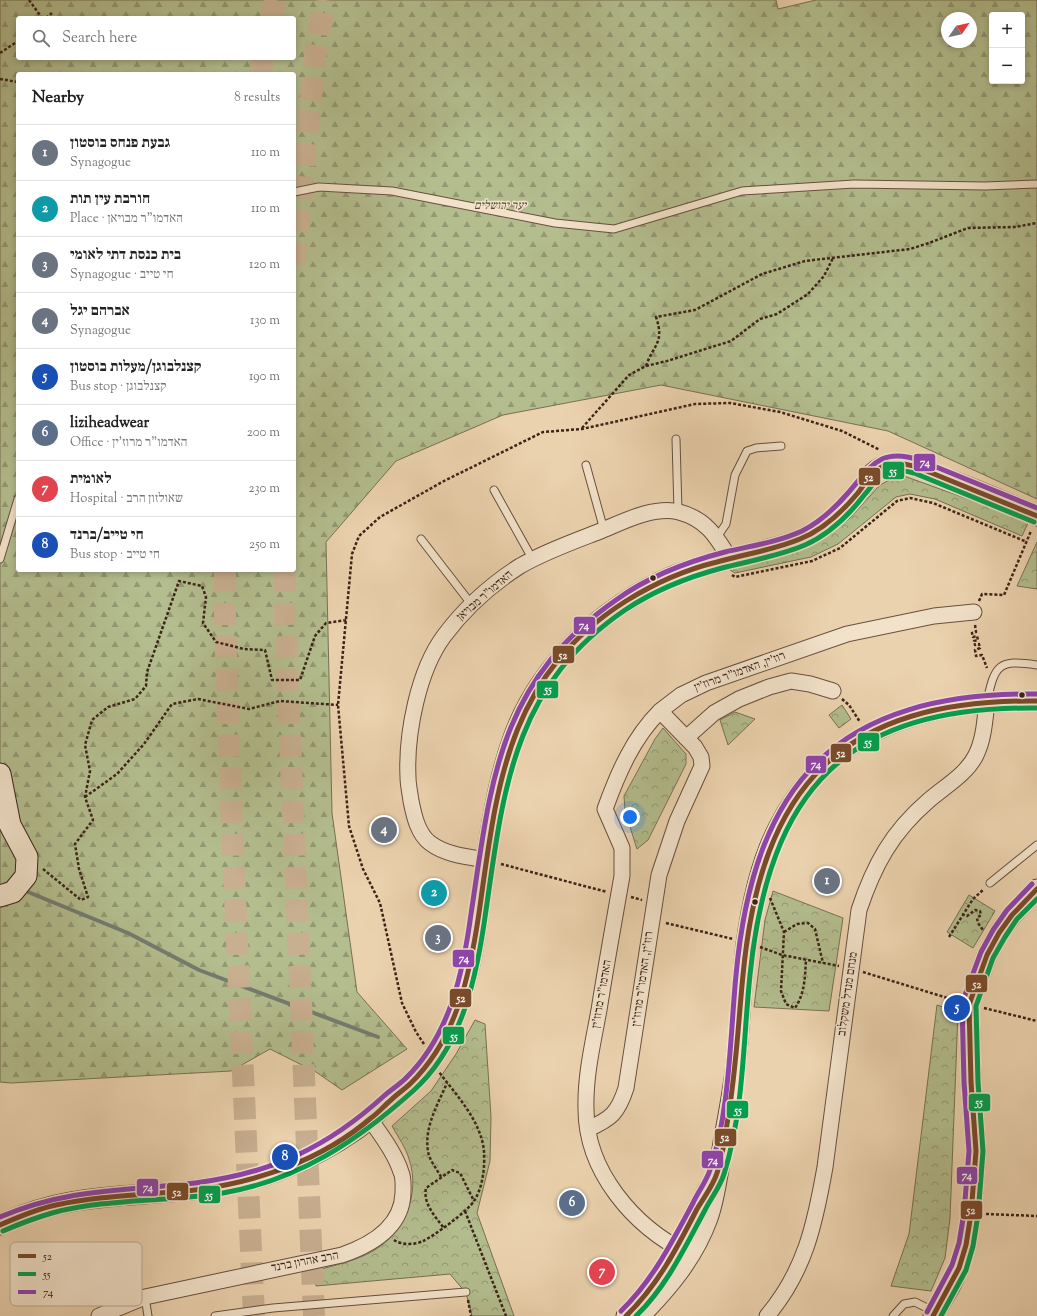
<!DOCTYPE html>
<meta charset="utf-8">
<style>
:root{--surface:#fff;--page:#f2f2f2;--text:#222;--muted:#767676;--line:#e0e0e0;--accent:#d93025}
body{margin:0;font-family:"Sorts Mill Goudy","Frank Ruhl Libre",serif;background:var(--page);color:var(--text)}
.controls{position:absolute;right:12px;top:12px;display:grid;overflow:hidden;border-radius:4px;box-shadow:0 2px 6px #0003}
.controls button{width:36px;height:36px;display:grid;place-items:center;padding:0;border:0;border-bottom:1px solid var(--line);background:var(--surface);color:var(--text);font:20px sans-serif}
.compass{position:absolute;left:941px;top:12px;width:36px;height:36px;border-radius:50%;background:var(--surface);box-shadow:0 2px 6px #0003;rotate:56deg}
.you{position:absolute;left:630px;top:817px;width:14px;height:14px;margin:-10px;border:3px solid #fff;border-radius:50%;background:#1a73e8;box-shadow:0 0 0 6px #1a73e833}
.badge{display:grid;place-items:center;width:26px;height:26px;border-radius:50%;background:var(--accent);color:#fff;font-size:13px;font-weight:700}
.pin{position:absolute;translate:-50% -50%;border:2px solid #fff;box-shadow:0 1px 4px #0006}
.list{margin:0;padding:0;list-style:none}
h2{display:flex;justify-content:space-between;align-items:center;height:52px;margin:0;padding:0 16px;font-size:17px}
h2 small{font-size:13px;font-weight:400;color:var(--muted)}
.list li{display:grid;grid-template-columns:26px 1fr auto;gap:12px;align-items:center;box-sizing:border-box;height:56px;padding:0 16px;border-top:1px solid var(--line)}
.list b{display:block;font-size:15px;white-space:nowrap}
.list p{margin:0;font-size:13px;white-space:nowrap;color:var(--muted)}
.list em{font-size:13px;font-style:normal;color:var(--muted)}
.icon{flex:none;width:22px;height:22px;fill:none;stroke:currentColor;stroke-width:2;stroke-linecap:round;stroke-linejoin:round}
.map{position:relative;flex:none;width:1037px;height:1316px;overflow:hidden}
.search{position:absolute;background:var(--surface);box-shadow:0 2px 6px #0003;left:16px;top:16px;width:280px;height:44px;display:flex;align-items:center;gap:10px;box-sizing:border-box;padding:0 14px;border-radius:4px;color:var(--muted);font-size:15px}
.panel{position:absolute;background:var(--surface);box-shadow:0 2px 6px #0003;left:16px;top:72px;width:280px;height:500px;border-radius:4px}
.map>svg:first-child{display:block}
.forest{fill:url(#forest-firs);stroke:#787053;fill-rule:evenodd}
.park{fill:url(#park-crowns);stroke:#787053}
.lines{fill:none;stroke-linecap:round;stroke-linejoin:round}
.stream{stroke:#737c70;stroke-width:4}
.trunk-tunnel{stroke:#c8af90;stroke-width:22;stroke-dasharray:22 11;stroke-linecap:butt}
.service-casing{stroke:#684f3e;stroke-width:9}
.minor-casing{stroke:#684f3e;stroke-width:17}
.tertiary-casing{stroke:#684f3e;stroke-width:21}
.secondary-casing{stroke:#3c2318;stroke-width:23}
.path{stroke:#3c2318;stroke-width:2.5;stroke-dasharray:3 2;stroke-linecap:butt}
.service{stroke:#f2e2ca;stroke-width:7}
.minor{stroke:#f2e2ca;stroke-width:15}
.tertiary{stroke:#f2e2ca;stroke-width:19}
.secondary{stroke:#f2e2ca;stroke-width:21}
.bus-1-casing{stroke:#f2e2ca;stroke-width:8}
.bus-2-casing{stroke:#f2e2ca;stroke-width:8}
.bus-3-casing{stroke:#f2e2ca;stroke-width:8}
.bus-1{stroke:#7a4b2a;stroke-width:5}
.bus-2{stroke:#039f4e;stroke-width:5}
.bus-3{stroke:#8e44ad;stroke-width:5}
.bus-dot{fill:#3c2318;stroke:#f2e2ca;stroke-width:1.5}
.labels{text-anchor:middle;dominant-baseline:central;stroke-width:3;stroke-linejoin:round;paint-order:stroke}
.park-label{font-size:12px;font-style:italic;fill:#5a4a36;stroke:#f2e2ca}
.street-label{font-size:12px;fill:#3c2318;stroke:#f2e2ca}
.key{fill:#f2e2ca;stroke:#bba995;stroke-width:1}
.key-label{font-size:11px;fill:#3c2318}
.line-badge{stroke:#f2e2ca;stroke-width:1.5}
.badge-label{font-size:11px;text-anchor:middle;font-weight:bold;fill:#fff}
</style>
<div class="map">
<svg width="1037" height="1316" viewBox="0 0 1037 1316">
<defs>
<pattern id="forest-firs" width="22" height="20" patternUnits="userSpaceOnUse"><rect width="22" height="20" fill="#b3bd8e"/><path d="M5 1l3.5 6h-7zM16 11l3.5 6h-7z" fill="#939973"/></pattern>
<pattern id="park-crowns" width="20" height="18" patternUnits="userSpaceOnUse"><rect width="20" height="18" fill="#b3bd8e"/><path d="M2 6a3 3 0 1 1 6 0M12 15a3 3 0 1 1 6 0" fill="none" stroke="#939973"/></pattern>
</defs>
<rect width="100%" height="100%" fill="#ebd2ae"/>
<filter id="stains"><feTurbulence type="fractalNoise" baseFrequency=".005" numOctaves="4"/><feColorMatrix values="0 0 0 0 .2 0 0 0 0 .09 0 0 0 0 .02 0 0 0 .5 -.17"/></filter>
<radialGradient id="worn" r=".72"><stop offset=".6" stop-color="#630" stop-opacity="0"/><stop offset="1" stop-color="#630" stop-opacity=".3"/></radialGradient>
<path class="forest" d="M0 0H776L778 9 816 0H1037V499L888 431 661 385 503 415 396 461 326 542 332 813 357 992 407 1049 342 1090 316 1072 270 1049 231 1071 11 1083 0 1082ZM992 15H1022V81H992ZM18 18H294V58H18ZM947 18H971V42H947ZM18 74H294V570H18Z"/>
<path class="park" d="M904 476 1029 521 1022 536 935 499 910 494 896 497 838 544 811 557 735 573 722 565 798 550 825 537 850 518 880 485 891 479Z
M1037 542V589L1017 586Z
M842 705 851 719 839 728 829 715Z
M735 712 755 719 728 745 720 720Z
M663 728 686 754V764L648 840 637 849 625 811 624 796 655 739Z
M773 891 843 918 829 1011 754 1007 765 920Z
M969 895 995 911 973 948 947 932Z
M937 1005 958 1012 950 1218 945 1258 931 1291 891 1286 909 1234Z
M475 1020 485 1024 491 1117 490 1161 477 1213 514 1316H472L466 1293 450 1274 316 1286 315 1271C334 1265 356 1261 373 1251 404 1233 421 1194 409 1159 406 1148 398 1137 392 1126L431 1091 456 1054Z"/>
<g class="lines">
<path class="stream" d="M28 892 128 933 199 970 378 1037"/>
<path class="trunk-tunnel" d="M271 18 275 0
M261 74 263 58
M294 264 316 47 325 0
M225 570V625L232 831 254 1316
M285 570V619L314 1316"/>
<g class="service-casing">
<path id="service" d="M294 192 319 187 392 191 555 223 614 229 742 191 854 184 985 186 1037 184
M676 439 678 511
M586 465 604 530
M494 490 533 560
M717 537 726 524 735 475 747 451 756 448 781 446
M421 539 472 605
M0 559 18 499
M987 701C995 665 998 659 1037 665
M990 883 1037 845
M145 1297 148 1316
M215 1316 273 1308 466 1292
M893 1316 904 1304 915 1302 935 1312"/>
</g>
<g class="minor-casing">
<path id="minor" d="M660 711C633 738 618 773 605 809L622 848V876C614 921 606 966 599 1010 593 1043 585 1076 586 1109 586 1171 633 1226 687 1253
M686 738 714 713 739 699 769 687 791 681 810 684 833 691
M487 860C468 857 446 855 430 843 418 834 414 816 411 801 410 793 408 785 408 777 406 734 418 671 444 636 464 609 492 584 520 566 544 552 572 542 598 532 613 526 629 518 644 514 655 511 668 509 679 512 706 519 716 536 730 559
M588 1129C611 1119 618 1113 626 1088L659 875 677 821 702 766 701 757 695 747 660 711 681 695 706 683 847 634 934 616 974 612
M99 1316 145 1297 342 1255C371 1245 402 1227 403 1193 403 1187 404 1178 401 1172 395 1153 381 1135 370 1119
M767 1316C805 1271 815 1224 825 1167L859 910C874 865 892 832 928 801 944 787 967 774 976 755 984 739 985 719 987 701"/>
</g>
<g class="tertiary-casing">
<path id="tertiary" d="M0 1225C69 1189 147 1199 222 1186 274 1178 332 1150 373 1117 380 1110 387 1103 394 1097 400 1092 406 1088 411 1083 452 1044 468 985 476 931 486 867 491 799 513 738 539 665 603 606 673 576 712 560 753 555 793 542 824 532 845 509 865 484 868 480 870 475 874 472 882 464 897 462 908 464 920 467 931 473 942 477 974 488 1006 502 1037 516
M626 1316C664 1282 684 1233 708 1189
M640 1316C668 1288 694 1257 708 1218 717 1193 719 1164 724 1137 728 1116 732 1094 735 1072 740 1029 741 986 746 944 751 907 761 861 778 828 829 726 931 699 1037 701
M933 1316 950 1287 959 1268 966 1245 971 1214 976 1151 971 1082 969 1005 987 955 999 933 1012 915 1037 889"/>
</g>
<g class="secondary-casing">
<path id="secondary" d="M0 774 10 825 27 857 26 876 13 892 0 896"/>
</g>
<path class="path" d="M29 0 42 18
M46 18 52 13
M0 53 18 41
M0 79 18 82
M646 366 667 361 731 341 760 319 777 314 808 294 824 276 833 258
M582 428 629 375 646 366C653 345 665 343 656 317L695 310 762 274 805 261 910 249 929 243 968 228 1015 227 1037 223
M732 575 735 577 812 561 840 548 897 501 910 498 933 503 1027 542
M979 601 982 594 1004 595 1031 531
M975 625 976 632 972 633 973 637 977 636 978 640 974 641 975 645 979 644 980 648 975 650 976 656 982 655 987 668
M842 699 849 705 860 722
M85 797 117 774 144 744 172 704 198 699 249 709 280 701 338 705
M501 864 607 892
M43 869 81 900 88 897 79 869 75 844 93 820 85 797 90 771 85 745 92 720 108 707 135 699 146 686 147 672 179 581 202 586 206 597 203 623 216 642 244 649 265 650 272 680H300L315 636 326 623 347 620
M631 897 642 900
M770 898 784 932 781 991 786 1004 795 1008C805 993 805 977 806 959
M962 914 967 916 975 910 980 911 981 915 977 918 978 923 983 930
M666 923 733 939
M784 932 797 924 808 923 815 929 823 963
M949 937 973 899 984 889
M760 947 782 955 839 966
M863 972 954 1000
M984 1008 1037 1021
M424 1044 416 1032 402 1003 380 903 363 869 349 826 338 705 352 554 359 536 380 517 444 481 543 432 582 429 695 404 730 403 780 412 842 431 880 450
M441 1177C437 1169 429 1160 428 1151 424 1127 438 1104 447 1083
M465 1211 506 1316
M986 1214 1037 1216
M443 1227C434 1215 423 1203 426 1188L452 1170 460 1173 474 1201
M394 1240C401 1245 415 1245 423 1241 434 1236 468 1211 474 1201 483 1187 485 1167 484 1151 481 1121 457 1096 439 1072
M468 1300 471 1316"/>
<use href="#service" class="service"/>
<use href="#minor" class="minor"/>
<use href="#tertiary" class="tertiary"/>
<use href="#secondary" class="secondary"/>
<g class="bus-1-casing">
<path id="bus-1" d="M0 1225C18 1217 37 1209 56 1205 102 1195 149 1195 195 1190 258 1182 322 1160 371 1118 378 1113 384 1106 391 1100 397 1094 405 1089 411 1083 457 1038 470 974 479 913 497 786 506 677 626 601 655 583 684 570 717 562 745 554 774 550 800 539 823 530 841 513 857 494 864 486 869 474 878 469 890 461 904 463 917 467L1037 516
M626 1316C658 1285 677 1248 697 1209 704 1197 713 1186 717 1173 722 1157 725 1140 727 1124 736 1074 738 1025 743 975 761 785 842 699 1037 701
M933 1316 959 1268 966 1245 971 1214 976 1151 971 1082 969 1005 987 955 999 933 1012 915 1037 889"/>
</g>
<g class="bus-2-casing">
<path id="bus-2" d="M3 1231C19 1224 35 1218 52 1213 108 1198 167 1202 223 1193 299 1180 357 1141 413 1091 460 1049 475 984 484 924 503 796 509 689 625 610 655 590 688 577 722 568 750 561 779 556 805 545 830 534 849 515 865 494 871 488 875 479 882 474 892 469 904 470 914 473L1034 522
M636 1316C667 1286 685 1247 705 1210 711 1198 720 1187 724 1174 744 1110 743 1041 750 975 769 789 846 706 1037 708
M941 1316 966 1270 973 1246 978 1215 983 1151 978 1082 976 1006 993 958 1005 937 1017 919 1037 899"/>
</g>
<g class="bus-3-casing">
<path id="bus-3" d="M0 1217C68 1188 125 1191 195 1183 273 1173 328 1147 385 1095 392 1089 400 1084 406 1078 450 1035 463 973 471 914 491 783 497 683 616 600 649 576 686 562 725 552 751 546 778 542 802 531 820 522 835 508 848 493 871 467 879 447 919 460L1037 508
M621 1311C653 1280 672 1242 693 1203 698 1192 706 1182 710 1170 730 1111 730 1037 736 975 754 781 838 692 1037 694
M927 1312 952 1265 959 1243 964 1213 969 1151 964 1082 962 1003 981 952 993 930 1007 910 1032 884"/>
</g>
<use href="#bus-1" class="bus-1"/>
<use href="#bus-2" class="bus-2"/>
<use href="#bus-3" class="bus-3"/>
</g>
<g class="bus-dot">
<circle cx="653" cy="578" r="3.5"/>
<circle cx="1022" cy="695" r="3.5"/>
<circle cx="755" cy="902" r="3.5"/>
</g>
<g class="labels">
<g class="park-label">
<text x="500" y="206">יער ירושלים</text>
</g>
<g class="street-label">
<text transform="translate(485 596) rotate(-41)">האדמו"ר מבויאן</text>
<text transform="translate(740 672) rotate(-20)">רוז'ין, האדמו"ר מרוז'ין</text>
<text transform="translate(643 979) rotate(-82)">רוז'ין, האדמו"ר מרוז'ין</text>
<text transform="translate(602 994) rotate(-80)">האדמו"ר מרוז'ין</text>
<text transform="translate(848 994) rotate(-82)">מנחם מנדל משקלוב</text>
<text transform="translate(305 1262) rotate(-11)">הרב אהרון ברנד</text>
</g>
</g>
<rect x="10" y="1242" width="132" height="64" rx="6" class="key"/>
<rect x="18" y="1254" width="18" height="4" fill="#7a4b2a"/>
<rect x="18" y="1272" width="18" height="4" fill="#039f4e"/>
<rect x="18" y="1290" width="18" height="4" fill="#8e44ad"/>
<g class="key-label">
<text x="43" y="1260">52</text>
<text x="43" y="1278">55</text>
<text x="43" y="1296">74</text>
</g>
<g class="line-badge">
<rect x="913" y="453" width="23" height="19" rx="4" fill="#8e44ad"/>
<rect x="882" y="461" width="23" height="19" rx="4" fill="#039f4e"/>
<rect x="858" y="467" width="23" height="19" rx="4" fill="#7a4b2a"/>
<rect x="573" y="616" width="23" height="19" rx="4" fill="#8e44ad"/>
<rect x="552" y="645" width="23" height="19" rx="4" fill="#7a4b2a"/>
<rect x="536" y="680" width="23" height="19" rx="4" fill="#039f4e"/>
<rect x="857" y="732" width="23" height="20" rx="4" fill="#039f4e"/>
<rect x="830" y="743" width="22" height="20" rx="4" fill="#7a4b2a"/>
<rect x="805" y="755" width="22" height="19" rx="4" fill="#8e44ad"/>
<rect x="452" y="949" width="23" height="19" rx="4" fill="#8e44ad"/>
<rect x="965" y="974" width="23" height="19" rx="4" fill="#7a4b2a"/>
<rect x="449" y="988" width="23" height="20" rx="4" fill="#7a4b2a"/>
<rect x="442" y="1026" width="23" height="19" rx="4" fill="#039f4e"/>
<rect x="968" y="1093" width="23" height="19" rx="4" fill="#039f4e"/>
<rect x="726" y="1100" width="23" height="19" rx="4" fill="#039f4e"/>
<rect x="714" y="1128" width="23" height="19" rx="4" fill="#7a4b2a"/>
<rect x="701" y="1150" width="23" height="19" rx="4" fill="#8e44ad"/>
<rect x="956" y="1166" width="22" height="19" rx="4" fill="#8e44ad"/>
<rect x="136" y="1178" width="23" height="19" rx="4" fill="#8e44ad"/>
<rect x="166" y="1182" width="23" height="19" rx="4" fill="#7a4b2a"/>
<rect x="198" y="1185" width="23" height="19" rx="4" fill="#039f4e"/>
<rect x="960" y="1200" width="23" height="20" rx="4" fill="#7a4b2a"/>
</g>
<g class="badge-label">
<text x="925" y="466">74</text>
<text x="893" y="475">55</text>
<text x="869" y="481">52</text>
<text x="584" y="629">74</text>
<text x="563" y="659">52</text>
<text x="548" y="693">55</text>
<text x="868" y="746">55</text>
<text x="841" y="757">52</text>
<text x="816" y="768">74</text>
<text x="464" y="962">74</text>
<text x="977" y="988">52</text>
<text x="461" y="1002">52</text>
<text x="454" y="1040">55</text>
<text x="979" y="1106">55</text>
<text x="738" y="1114">55</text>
<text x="725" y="1141">52</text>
<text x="713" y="1164">74</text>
<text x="967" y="1179">74</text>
<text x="148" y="1191">74</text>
<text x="177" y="1196">52</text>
<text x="209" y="1199">55</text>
<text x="971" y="1214">52</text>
</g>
<rect width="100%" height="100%" filter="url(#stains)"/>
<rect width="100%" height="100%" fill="url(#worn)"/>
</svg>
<div class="controls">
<button>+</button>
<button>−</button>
</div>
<svg class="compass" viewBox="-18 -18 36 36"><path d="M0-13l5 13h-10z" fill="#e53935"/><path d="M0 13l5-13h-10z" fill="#767676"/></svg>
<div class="you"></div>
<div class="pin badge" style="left:827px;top:881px;background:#6b7280">1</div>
<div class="pin badge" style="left:434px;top:893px;background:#0f9aa8">2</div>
<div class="pin badge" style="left:438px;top:938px;background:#6b7280">3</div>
<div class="pin badge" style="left:384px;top:830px;background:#6b7280">4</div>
<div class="pin badge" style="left:957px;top:1008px;background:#1a4fb4">5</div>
<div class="pin badge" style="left:572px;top:1203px;background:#5c6f8a">6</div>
<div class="pin badge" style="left:602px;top:1272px;background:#e0444e">7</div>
<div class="pin badge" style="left:285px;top:1157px;background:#1a4fb4">8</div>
<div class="search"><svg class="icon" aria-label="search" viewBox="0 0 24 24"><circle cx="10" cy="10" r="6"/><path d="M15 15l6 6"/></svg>Search here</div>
<section class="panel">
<h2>Nearby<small>8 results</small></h2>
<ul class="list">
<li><span class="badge" style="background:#6b7280">1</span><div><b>גבעת פנחס בוסטון</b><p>Synagogue</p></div><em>110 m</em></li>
<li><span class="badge" style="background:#0f9aa8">2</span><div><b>חורבת עין תות</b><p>Place · האדמו&quot;ר מבויאן</p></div><em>110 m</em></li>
<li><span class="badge" style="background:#6b7280">3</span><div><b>בית כנסת דתי לאומי</b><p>Synagogue · חי טייב</p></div><em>120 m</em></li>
<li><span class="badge" style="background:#6b7280">4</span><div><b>אברהם יגל</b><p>Synagogue</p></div><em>130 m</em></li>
<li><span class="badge" style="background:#1a4fb4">5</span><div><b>קצנלבוגן/מעלות בוסטון</b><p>Bus stop · קצנלבוגן</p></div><em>190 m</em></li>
<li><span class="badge" style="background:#5c6f8a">6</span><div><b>liziheadwear</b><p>Office · האדמו&quot;ר מרוז'ין</p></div><em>200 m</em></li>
<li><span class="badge" style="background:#e0444e">7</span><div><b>לאומית</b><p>Hospital · שאולזון הרב</p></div><em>230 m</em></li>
<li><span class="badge" style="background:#1a4fb4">8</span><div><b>חי טייב/ברנד</b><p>Bus stop · חי טייב</p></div><em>250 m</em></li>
</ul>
</section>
</div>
